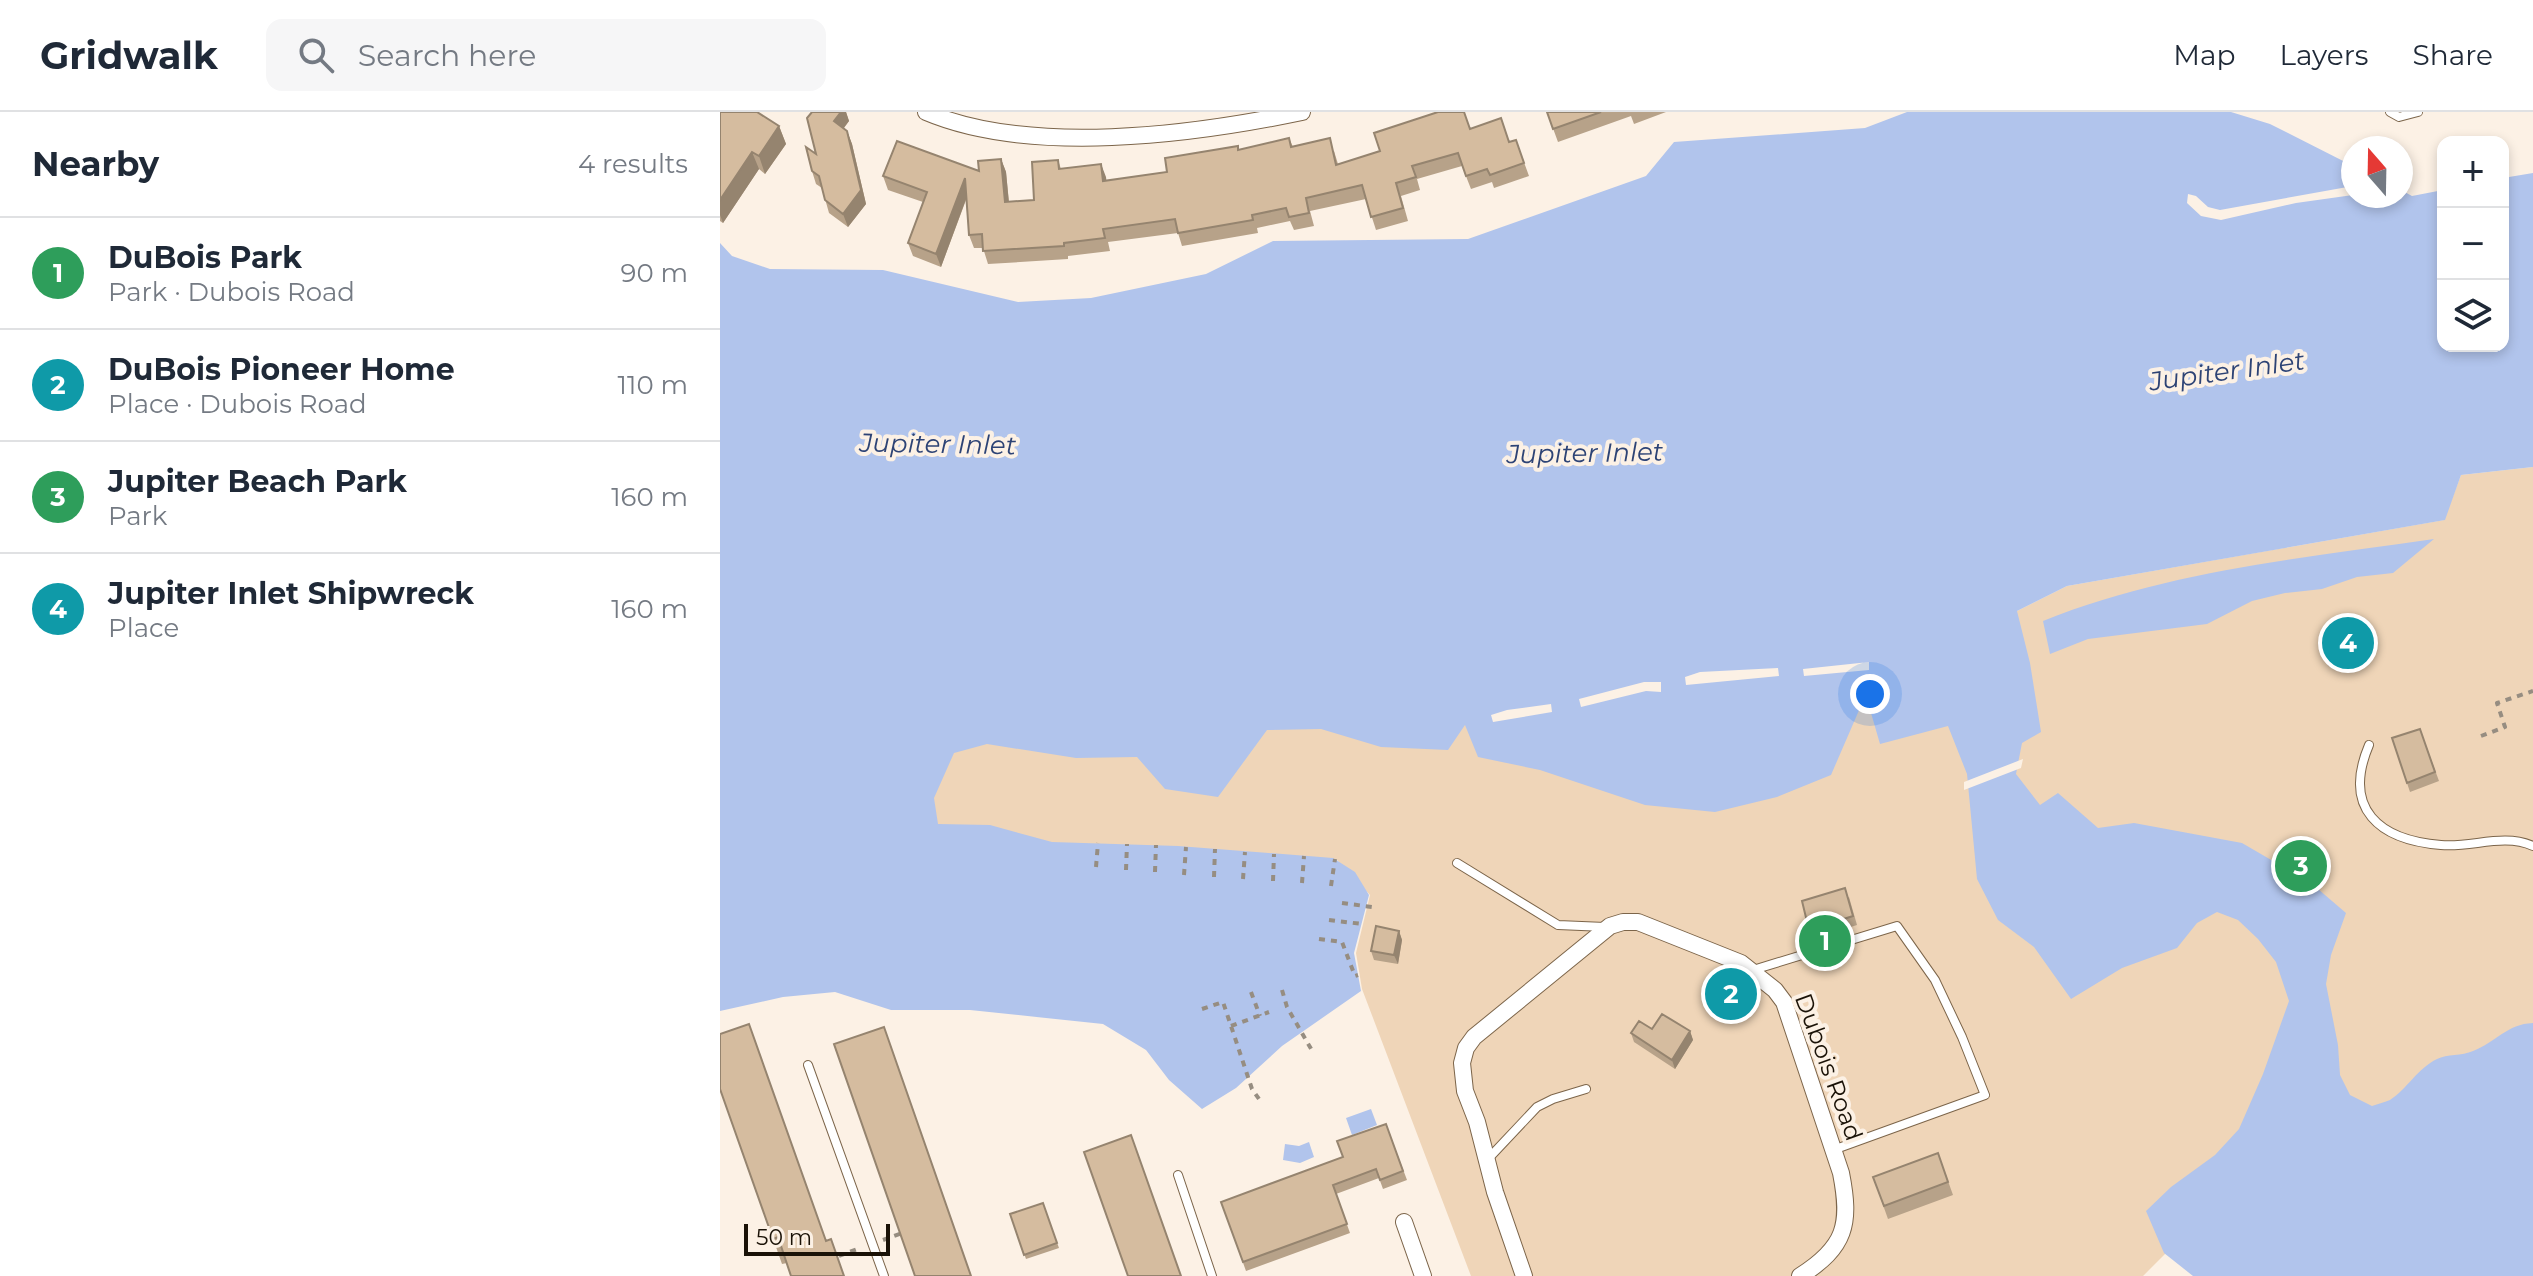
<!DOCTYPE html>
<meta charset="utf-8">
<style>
:root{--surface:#fff;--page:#f6f6f7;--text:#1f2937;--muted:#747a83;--line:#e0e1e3;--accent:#3560d0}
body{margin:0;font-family:Montserrat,sans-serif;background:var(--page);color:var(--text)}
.controls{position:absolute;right:24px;top:24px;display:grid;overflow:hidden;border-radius:16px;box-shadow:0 4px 12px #0003}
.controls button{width:72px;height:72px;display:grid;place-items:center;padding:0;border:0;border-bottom:2px solid var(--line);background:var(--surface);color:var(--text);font:40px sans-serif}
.compass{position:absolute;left:1621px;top:24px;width:72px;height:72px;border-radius:50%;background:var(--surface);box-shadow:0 4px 12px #0003;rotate:340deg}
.scale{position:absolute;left:24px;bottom:20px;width:146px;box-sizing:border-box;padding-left:8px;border:4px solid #1a1207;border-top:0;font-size:22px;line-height:28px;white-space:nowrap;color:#1a1207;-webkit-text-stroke:6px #fcf1e5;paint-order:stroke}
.you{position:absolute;left:1150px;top:582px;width:28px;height:28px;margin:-20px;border:6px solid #fff;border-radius:50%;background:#1a73e8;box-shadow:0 0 0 12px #1a73e833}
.badge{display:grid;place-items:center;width:52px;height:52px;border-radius:50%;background:var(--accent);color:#fff;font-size:26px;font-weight:700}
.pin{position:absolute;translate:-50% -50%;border:4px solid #fff;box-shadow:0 2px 8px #0006}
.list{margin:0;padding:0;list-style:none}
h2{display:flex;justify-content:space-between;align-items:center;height:104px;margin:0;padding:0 32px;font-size:34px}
h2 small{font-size:26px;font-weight:400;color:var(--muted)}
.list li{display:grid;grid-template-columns:52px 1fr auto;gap:24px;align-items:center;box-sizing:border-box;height:112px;padding:0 32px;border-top:2px solid var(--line)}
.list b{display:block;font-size:30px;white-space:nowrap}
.list p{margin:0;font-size:26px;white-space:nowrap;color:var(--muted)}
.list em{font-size:26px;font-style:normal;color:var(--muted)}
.icon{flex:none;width:44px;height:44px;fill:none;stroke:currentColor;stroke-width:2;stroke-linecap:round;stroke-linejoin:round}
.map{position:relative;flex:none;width:1813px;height:1164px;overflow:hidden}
header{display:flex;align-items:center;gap:48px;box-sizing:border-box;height:112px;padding:0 40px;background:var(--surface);border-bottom:2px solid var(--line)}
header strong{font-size:38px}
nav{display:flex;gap:44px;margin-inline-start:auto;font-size:28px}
.search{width:560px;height:72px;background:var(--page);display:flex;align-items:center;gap:20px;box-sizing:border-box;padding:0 28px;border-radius:16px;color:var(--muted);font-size:30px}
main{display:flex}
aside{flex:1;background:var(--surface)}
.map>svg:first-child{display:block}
.green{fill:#efd5b8}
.water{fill:#b1c4ec}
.pier{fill:#fcf1e5}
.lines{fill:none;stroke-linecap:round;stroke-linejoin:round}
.lane-casing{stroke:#7c654a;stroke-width:10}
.street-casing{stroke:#7c654a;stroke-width:18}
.path{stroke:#968d81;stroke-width:4;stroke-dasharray:6 6;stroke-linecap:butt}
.lane{stroke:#fff;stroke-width:8}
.street{stroke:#fff;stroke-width:16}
.wall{fill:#b7a289}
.shaded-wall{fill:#95846f}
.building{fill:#d5bc9f;stroke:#95846f;stroke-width:2}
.labels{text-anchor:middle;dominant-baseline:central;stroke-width:8;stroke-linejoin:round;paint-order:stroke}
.street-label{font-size:24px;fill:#1a1207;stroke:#fcf1e5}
.water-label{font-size:26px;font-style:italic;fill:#2d4375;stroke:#fcf1e5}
</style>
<header>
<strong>Gridwalk</strong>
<div class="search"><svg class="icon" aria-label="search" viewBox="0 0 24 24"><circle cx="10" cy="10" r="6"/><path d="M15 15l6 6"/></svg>Search here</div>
<nav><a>Map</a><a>Layers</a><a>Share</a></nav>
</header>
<main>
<aside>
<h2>Nearby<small>4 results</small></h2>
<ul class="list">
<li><span class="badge" style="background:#2e9e5b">1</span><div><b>DuBois Park</b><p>Park · Dubois Road</p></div><em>90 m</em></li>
<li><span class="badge" style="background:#0f9aa8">2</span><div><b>DuBois Pioneer Home</b><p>Place · Dubois Road</p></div><em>110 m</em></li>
<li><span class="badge" style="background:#2e9e5b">3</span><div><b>Jupiter Beach Park</b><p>Park</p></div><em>160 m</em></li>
<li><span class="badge" style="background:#0f9aa8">4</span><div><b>Jupiter Inlet Shipwreck</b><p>Place</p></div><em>160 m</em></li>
</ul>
</aside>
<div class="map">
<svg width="1813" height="1164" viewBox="0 0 1813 1164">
<rect width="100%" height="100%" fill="#fcf1e5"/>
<path class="green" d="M1813 355V1164L1453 1134 1423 1164H751L642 877 636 841 650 783 617 748 294 729 217 713 211 687 233 640 266 631 425 614 745 610 1297 499 1347 474 1724 408 1741 363Z"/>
<path class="water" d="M1187 0H1511L1550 12 1633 54V84H1681V78L1692 84 1723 78V234H1783V66L1813 61V355L1741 363 1725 408 1347 474 1297 499 1310 551 1321 620 1302 631 1296 662 1320 693 1338 681 1378 716 1414 711 1522 731 1591 771 1626 801 1611 843 1606 872 1618 933 1620 963 1630 983 1652 994C1658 992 1665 990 1670 988 1687 977 1698 956 1717 947 1727 942 1742 944 1753 939 1776 930 1787 912 1813 911V1164H1473L1444 1141 1426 1099 1451 1075 1495 1043 1519 1017 1543 962 1569 889 1556 850 1538 827 1518 808 1497 800 1477 811 1457 836 1402 856 1351 887 1314 835 1278 808 1257 767 1247 662 1228 614 1160 632 1149 594 1140 596 1111 663 1057 685 995 700 925 693 820 658 758 645 745 613 728 638 661 635 601 617 547 618 498 685 445 677 417 645 356 646 267 632 234 641 214 686 218 712 270 713 332 730 458 734 613 746 635 760 649 783 634 841 641 879 562 934 516 976 482 997 449 968 426 938 383 912 250 898H171L115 880 63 885 0 899V131L12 144 50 157 163 158 298 190 371 186 486 162 553 129 748 127 926 64 954 30 1145 16Z
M1714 427 1673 461 1637 465 1602 477 1565 481 1532 489 1487 512 1368 527 1330 542 1323 509C1447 459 1583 446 1714 427Z
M651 997 657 1013 632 1023 626 1006Z
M589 1030 594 1045 580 1051 563 1048 565 1032 579 1034Z"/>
<path class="pier" d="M1633 74V83L1576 91 1501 108 1481 104 1467 91 1468 82 1476 84 1488 95 1500 98Z
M1149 550V558L1084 564 1083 557Z
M1058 556 1059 564 966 573 965 565 980 560Z
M924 570H941V580L926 579 861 595 859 587Z
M831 592 832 600 773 610 771 603 787 598Z
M1303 647 1301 656 1244 678V670Z"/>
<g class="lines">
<g class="lane-casing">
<path id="lane" d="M1670 0 1679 5 1698 0
M1649 633C1622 697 1659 728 1721 733 1752 736 1783 721 1813 734
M737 751 838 813 885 815
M1033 858 1177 814 1215 868 1242 925 1265 983 1113 1038
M88 953 164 1164
M768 1047 817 995 833 987 866 977
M458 1063 492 1164"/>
</g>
<g class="street-casing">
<path id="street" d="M206 0C310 44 472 23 582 0
M684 1110 703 1164
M804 1164 775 1080 757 1010 745 979 742 951 746 936 754 925 890 814 903 810H918L1021 851 1055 878 1064 890 1121 1061C1131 1112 1126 1135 1080 1164"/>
</g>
<path class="path" d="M1607 545a11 11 0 1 1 22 0a11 11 0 1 1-22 0Z
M1761 624 1785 615 1777 591 1813 579
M376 755 378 731
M406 758 407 732
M435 760 436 733
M464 763 466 735
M494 765 495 737
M523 767 525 740
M553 769 554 742
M582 771 584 744
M611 774 615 747
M622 791 652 795
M609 808 642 812
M599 827 622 830 635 864 638 863
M562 878 567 895 594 942
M531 880 540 904
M482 897 503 890 532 977 539 987
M511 914 549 900
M163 1128 182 1121
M119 1144 140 1136"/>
<use href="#lane" class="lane"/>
<use href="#street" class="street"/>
</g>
<path class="wall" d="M0 0 59 14 66 32 45 62 39 57 3 111 0 109Z
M92 0H126L129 9 124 16 127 19 132 32 146 92 128 115 109 101 102 76 96 72 92 59 96 42Z
M827 0H946L914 12 911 4 838 30Z
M750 17 789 30 796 28 809 64 774 76 772 70 751 77 742 54 697 67 700 78 681 84 688 109 656 118 646 87 590 99 594 114 574 118 570 109 537 116 538 121 462 134 458 121 388 130 390 139 348 144V147L268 152 263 136H254L249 123 246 88 221 155 193 144 188 131 203 90 168 78 163 64 259 59 281 47 286 60 289 90 314 88 338 48 341 57 381 52 386 69 447 60 519 38 569 26 573 35 614 39 618 52Z
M1700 617 1719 669 1690 680 1672 626Z
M1129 785 1137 813 1093 827 1089 818Z
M679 819 682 828 678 852 654 848 651 839Z
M932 917 970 919 973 928 955 957 914 930 911 921Z
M0 922 67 1151 62 1152 0 977Z
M666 1012 687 1068 663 1077 659 1066 616 1082 630 1121 526 1159 501 1090 623 1045Z
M1218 1041 1233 1083 1168 1107 1153 1065Z
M323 1091 339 1136 306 1147 290 1102Z"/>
<path class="shaded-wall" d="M121 0H126L129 9 119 22 114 9Z
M59 14 66 32 45 62 39 44Z
M127 19 132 32 146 92 128 115 123 102Z
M32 40 39 57 3 111 0 103V88Z
M281 47 286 60 290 103 285 90Z
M381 52 386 65 388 82 383 69Z
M245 66 249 79 221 155 216 142Z
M679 819 682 828 678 852 674 843Z
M970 919 973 928 955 957 952 948Z"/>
<path class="building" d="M0 0H37L59 14 39 44 32 40 0 88Z
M92 0H121L114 9 127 19 141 78 123 102 105 88 99 64 92 59 86 35 96 42 87 6Z
M718 0H744L750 17 781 6 789 30 796 28 804 51 770 63 767 57 746 64 738 41 692 54 696 65 676 71 683 96 651 105 642 73 586 86 589 101 569 105 566 96 532 103 533 108 458 121 455 107 383 117 385 126 344 131V134L263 139 262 122 249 123 245 66 216 142 188 131 207 80 163 64 177 29 259 59 258 49 281 47 285 90 314 88 312 50 338 48 339 57 381 52 383 69 447 60 445 46 518 34V38L569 26 571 35 610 26 616 53 660 39 654 21Z
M827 0H881L833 17Z
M1700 617 1715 660 1687 671 1672 626Z
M1125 776 1133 804 1089 818 1082 789Z
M656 814 679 819 674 843 651 839Z
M942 902 970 919 952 948 911 921 919 909 932 917Z
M29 912 106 1129 111 1127 124 1164H71L58 1125 53 1127 0 977V922Z
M164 915 251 1164H195L114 932Z
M666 1012 683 1059 660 1068 656 1057 613 1073 627 1112 523 1150 501 1090 623 1045 617 1029Z
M411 1023 461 1164H408L364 1040Z
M1218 1041 1228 1070 1164 1094 1153 1065Z
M323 1091 337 1131 304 1143 290 1102Z"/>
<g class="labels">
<g class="street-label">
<text transform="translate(1109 955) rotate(70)">Dubois Road</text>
</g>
<g class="water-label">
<text transform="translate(1507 259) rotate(-8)">Jupiter Inlet</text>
<text transform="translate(218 332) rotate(1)">Jupiter Inlet</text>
<text transform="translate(865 341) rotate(-1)">Jupiter Inlet</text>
</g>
</g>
</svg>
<div class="controls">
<button>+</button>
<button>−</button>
<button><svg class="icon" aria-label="layers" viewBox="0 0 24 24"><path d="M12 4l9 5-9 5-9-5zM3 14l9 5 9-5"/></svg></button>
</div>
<svg class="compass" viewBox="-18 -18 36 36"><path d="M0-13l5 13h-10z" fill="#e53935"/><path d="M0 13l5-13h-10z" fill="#747a83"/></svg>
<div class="scale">50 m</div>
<div class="you"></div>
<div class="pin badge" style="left:1105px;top:829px;background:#2e9e5b">1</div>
<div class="pin badge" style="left:1011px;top:882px;background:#0f9aa8">2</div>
<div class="pin badge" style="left:1581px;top:754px;background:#2e9e5b">3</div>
<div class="pin badge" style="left:1628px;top:531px;background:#0f9aa8">4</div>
</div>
</main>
